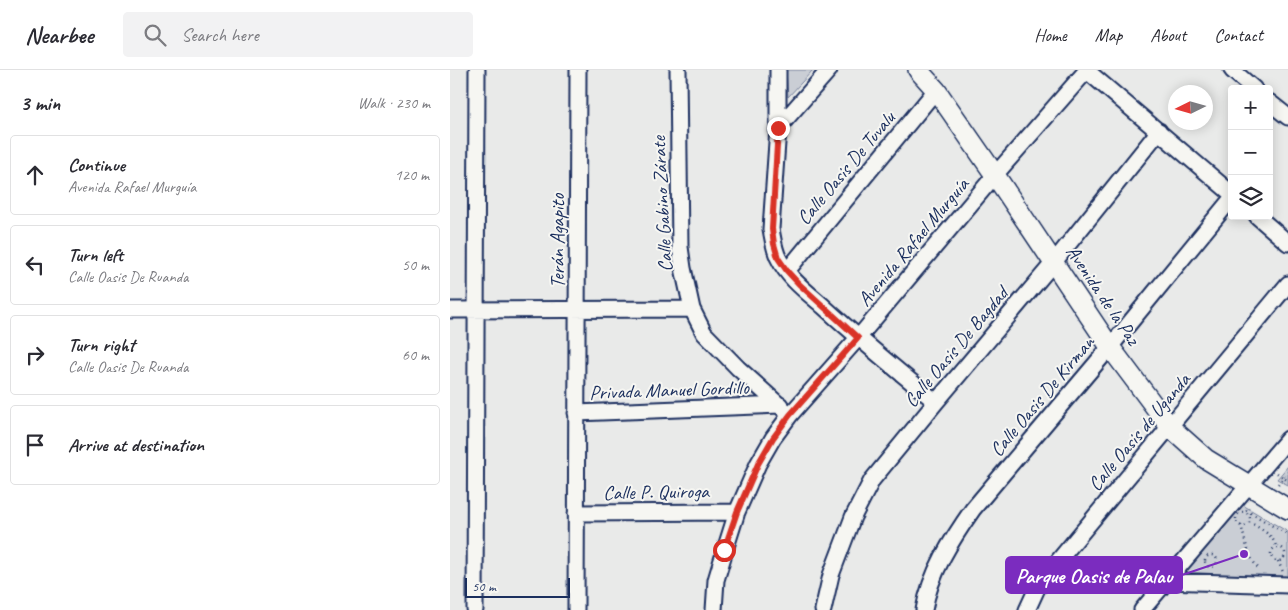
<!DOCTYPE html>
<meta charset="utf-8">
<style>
:root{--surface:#fff;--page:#f2f2f3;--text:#2b2b33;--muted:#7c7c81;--line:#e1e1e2}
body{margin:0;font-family:Caveat,sans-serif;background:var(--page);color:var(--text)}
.controls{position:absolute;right:15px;top:15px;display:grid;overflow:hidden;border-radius:5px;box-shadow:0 2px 12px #0003}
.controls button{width:45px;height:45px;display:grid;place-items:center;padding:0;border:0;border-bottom:1px solid var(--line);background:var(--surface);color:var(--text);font:25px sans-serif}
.compass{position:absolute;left:718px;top:15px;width:45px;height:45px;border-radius:50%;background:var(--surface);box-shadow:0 2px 12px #0003;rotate:265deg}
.scale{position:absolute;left:15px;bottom:12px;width:105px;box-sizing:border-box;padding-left:5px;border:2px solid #1b2f5e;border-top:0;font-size:14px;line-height:18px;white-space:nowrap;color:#1b2f5e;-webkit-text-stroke:4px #f6f6f2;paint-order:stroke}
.stop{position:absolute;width:15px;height:15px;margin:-11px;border:4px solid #d93025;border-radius:50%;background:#fff}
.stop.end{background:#d93025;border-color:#fff;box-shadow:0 1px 5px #0008}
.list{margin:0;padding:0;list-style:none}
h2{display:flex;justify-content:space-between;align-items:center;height:65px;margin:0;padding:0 20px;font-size:21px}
h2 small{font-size:16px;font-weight:400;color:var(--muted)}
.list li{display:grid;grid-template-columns:32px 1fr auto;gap:15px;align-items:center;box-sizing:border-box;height:80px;margin:0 10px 10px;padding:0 10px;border:1px solid var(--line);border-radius:5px}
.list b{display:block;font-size:19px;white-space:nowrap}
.list p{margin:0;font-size:16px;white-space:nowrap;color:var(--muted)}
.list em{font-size:16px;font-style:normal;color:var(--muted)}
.icon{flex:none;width:28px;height:28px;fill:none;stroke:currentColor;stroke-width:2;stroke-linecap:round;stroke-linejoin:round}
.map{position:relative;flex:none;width:838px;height:540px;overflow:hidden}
header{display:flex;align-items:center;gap:30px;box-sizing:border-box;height:70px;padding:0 25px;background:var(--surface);border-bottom:1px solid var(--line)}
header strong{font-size:24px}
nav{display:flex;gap:28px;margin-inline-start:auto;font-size:18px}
.search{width:350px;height:45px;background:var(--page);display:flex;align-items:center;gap:12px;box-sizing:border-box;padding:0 18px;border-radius:5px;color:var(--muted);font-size:19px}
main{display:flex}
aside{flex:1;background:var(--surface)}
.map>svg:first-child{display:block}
.green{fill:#caced5;stroke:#727e9a}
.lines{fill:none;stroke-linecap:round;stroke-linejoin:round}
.minor-casing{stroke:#1b2f5e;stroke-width:19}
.major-casing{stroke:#1b2f5e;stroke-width:22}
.path{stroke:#1b2f5e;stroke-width:2.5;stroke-dasharray:1 4;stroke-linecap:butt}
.minor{stroke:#f6f6f2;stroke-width:15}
.major{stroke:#f6f6f2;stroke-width:19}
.route{stroke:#d93025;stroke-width:6}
.labels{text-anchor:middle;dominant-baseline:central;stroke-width:4;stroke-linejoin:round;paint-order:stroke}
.street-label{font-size:20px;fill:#1b2f5e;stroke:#f6f6f2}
.leader{fill:none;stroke:#7b2cbf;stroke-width:2}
.callout-dot{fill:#7b2cbf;stroke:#f6f6f2;stroke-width:2}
.callout{fill:#7b2cbf;stroke:#7b2cbf;stroke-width:2}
.callout-label{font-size:21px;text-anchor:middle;font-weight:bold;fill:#fff}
</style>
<header>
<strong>Nearbee</strong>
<div class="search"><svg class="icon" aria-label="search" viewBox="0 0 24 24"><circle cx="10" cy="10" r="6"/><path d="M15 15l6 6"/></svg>Search here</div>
<nav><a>Home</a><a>Map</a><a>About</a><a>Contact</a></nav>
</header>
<main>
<aside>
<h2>3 min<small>Walk · 230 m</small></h2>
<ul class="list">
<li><svg class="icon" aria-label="ahead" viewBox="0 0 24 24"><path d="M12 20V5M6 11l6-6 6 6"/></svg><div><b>Continue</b><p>Avenida Rafael Murguía</p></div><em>120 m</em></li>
<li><svg class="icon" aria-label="left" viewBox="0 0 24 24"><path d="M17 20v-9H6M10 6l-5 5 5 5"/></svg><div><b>Turn left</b><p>Calle Oasis De Ruanda</p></div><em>50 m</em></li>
<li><svg class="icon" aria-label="right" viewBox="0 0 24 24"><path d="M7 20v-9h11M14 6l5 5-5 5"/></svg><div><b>Turn right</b><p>Calle Oasis De Ruanda</p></div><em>60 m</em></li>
<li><svg class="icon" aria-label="arrive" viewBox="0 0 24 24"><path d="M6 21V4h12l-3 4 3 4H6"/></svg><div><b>Arrive at destination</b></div></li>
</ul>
</aside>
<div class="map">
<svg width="838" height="540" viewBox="0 0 838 540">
<rect width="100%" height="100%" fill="#e9eae9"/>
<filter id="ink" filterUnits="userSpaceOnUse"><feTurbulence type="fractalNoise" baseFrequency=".02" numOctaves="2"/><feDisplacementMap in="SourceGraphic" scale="10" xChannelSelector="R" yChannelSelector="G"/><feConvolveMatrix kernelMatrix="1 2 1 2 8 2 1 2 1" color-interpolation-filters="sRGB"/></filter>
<g filter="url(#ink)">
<path class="green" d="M336 0H363L338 27Z
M838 396V415L827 409Z
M791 434 838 462V508L732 506Z"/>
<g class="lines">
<g class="minor-casing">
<path id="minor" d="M228 0 230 177 233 198 242 239 254 263 288 298 340 345
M328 0V58L321 159C323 169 324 180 329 189 338 208 357 222 373 236 409 269 448 301 486 332
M636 0 782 124
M782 0 804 19
M819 32 838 47
M328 58 379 0
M807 146 838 173
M337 201 486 20
M0 240 242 239
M126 343 330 335
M126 443 287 442
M716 511 838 515
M25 540 27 0
M126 540 128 0
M264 540 266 510 275 480 287 442 308 394 323 368 340 345 408 268 545 105 637 0
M373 540 381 505 403 447 422 410 486 332 604 192 709 61
M474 540C480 503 502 469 523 439L660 277 782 128
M577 540 589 514 838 214
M692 540 838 369"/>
</g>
<g class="major-casing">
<path id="major" d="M468 0 486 20 545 105 660 277 720 357 756 389 838 439"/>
</g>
<path class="path" d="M827 403 838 411
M828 414 838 402
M796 440 838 465
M786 449a7 7 0 1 1 14 0a7 7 0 1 1-14 0Z
M799 452C809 458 824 465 826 477
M791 455C795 470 798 488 810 500
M821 484a7 7 0 1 1 14 0a7 7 0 1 1-14 0Z
M755 491a6 6 0 1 1 12 0a6 6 0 1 1-12 0Z
M828 491 833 502"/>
<use href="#minor" class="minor"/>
<use href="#major" class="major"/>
</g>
</g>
<g class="lines" filter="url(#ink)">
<path class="route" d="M274 480 287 442 308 394 323 368 340 345 408 268 349 214 337 201 328 188 324 174 322 159 328 58"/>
</g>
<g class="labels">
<g class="street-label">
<text transform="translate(396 98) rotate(-50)">Calle Oasis De Tuvalu</text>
<text transform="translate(212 134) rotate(-93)">Calle Gabino Zárate</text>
<text transform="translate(107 171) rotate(-90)">Terán Agapito</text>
<text transform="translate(463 172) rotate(-50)">Avenida Rafael Murguía</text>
<text transform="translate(653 225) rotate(56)">Avenida de la Paz</text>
<text transform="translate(506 277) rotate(-50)">Calle Oasis De Bagdad</text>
<text transform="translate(219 320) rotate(-2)">Privada Manuel Gordillo</text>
<text transform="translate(592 326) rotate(-50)">Calle Oasis De Kirman</text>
<text transform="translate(689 362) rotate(-50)">Calle Oasis de Uganda</text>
<text transform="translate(206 422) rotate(-1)">Calle P. Quiroga</text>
</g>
</g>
<path class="leader" d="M794 484L732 505"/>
<circle class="callout-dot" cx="794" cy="484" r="5"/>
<rect class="callout" x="556" y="487" width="176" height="36" rx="5"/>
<g class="callout-label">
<text x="644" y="513">Parque Oasis de Palau</text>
</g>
</svg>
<div class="controls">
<button>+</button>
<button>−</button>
<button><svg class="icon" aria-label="layers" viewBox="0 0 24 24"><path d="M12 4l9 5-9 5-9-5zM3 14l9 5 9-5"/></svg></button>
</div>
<svg class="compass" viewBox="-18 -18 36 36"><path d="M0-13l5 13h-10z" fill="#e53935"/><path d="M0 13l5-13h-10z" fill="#7c7c81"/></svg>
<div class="scale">50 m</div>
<div class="stop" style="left:274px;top:480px"></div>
<div class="stop end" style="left:328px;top:58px"></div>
</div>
</main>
